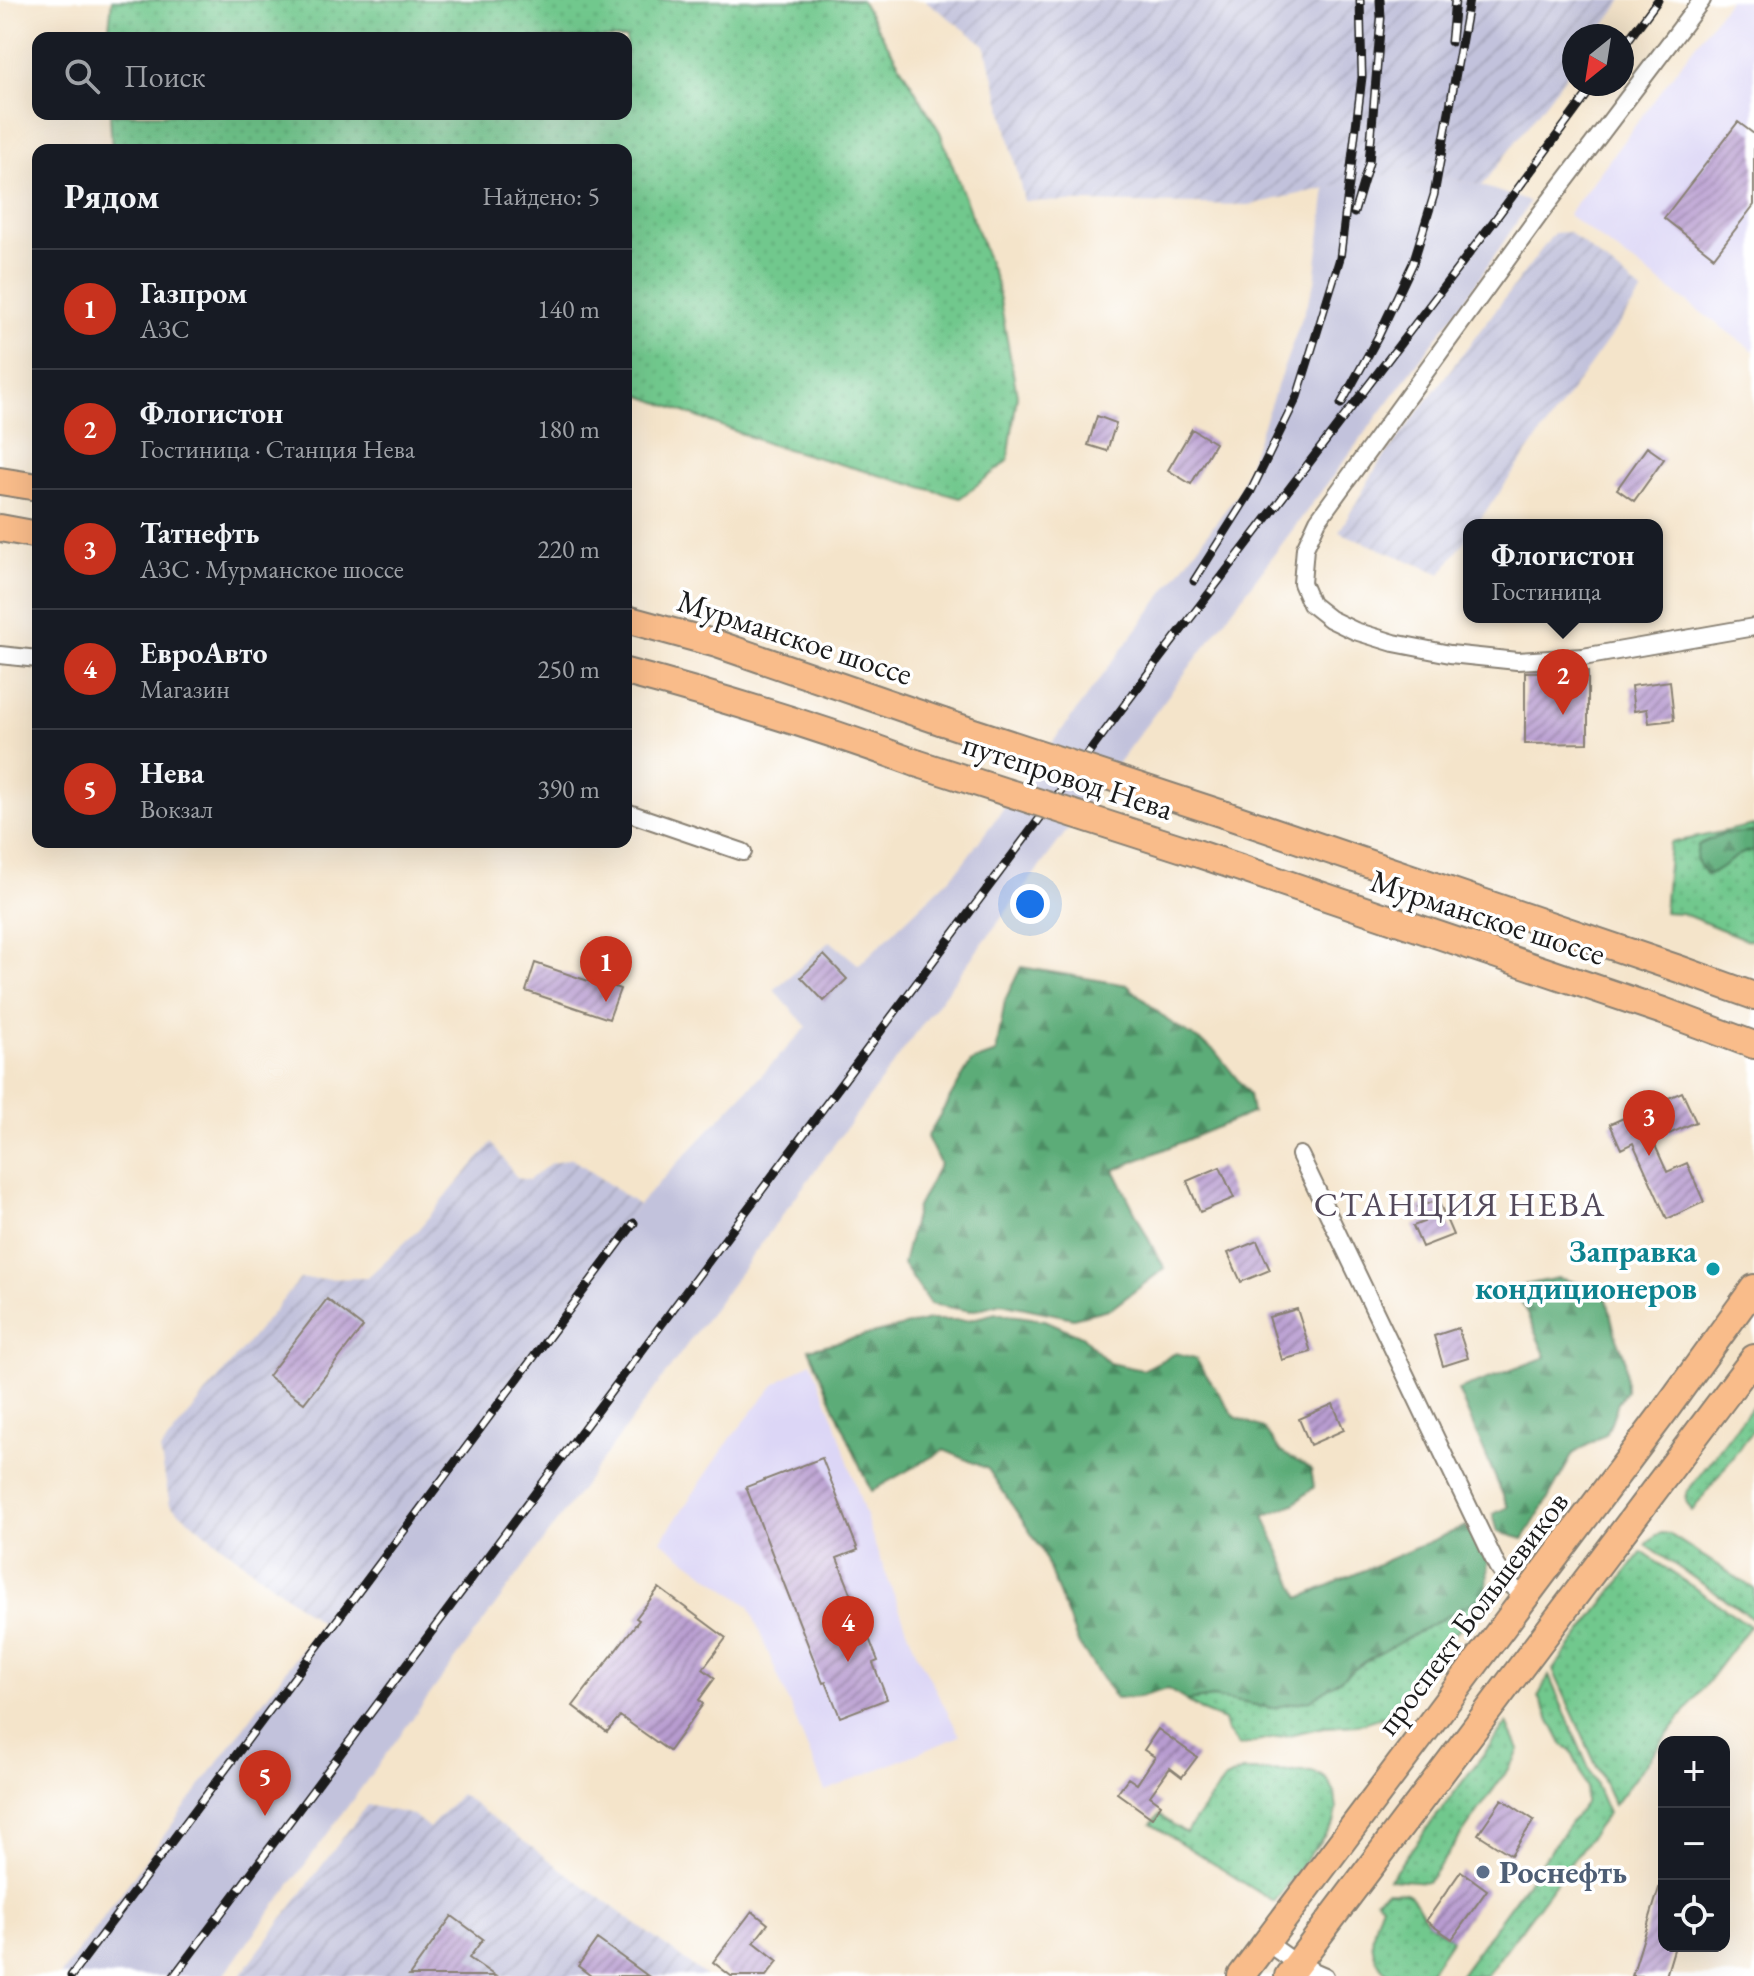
<!DOCTYPE html>
<html lang="ru">
<meta charset="utf-8">
<style>
:root{--surface:#171b24;--page:#242831;--text:#f1f3f6;--muted:#9ea1a6;--line:#363941;--accent:#c8321e}
body{margin:0;font-family:"EB Garamond",serif;background:var(--page);color:var(--text)}
.controls{position:absolute;right:24px;bottom:24px;display:grid;overflow:hidden;border-radius:16px;box-shadow:0 8px 32px #0002}
.controls button{width:72px;height:72px;display:grid;place-items:center;padding:0;border:0;border-bottom:2px solid var(--line);background:var(--surface);color:var(--text);font:40px sans-serif}
.compass{position:absolute;left:1562px;top:24px;width:72px;height:72px;border-radius:50%;background:var(--surface);box-shadow:0 8px 32px #0002;rotate:210deg}
.you{position:absolute;left:1030px;top:904px;width:28px;height:28px;margin:-20px;border:6px solid #fff;border-radius:50%;background:#1a73e8;box-shadow:0 0 0 12px #1a73e833}
.badge{display:grid;place-items:center;width:52px;height:52px;border-radius:50%;background:var(--accent);color:#fff;font-size:26px;font-weight:700}
.pin{position:absolute;translate:-50% -66px;filter:drop-shadow(0 2px 4px #0008)}
.pin::after{content:'';position:absolute;top:42px;width:28px;height:24px;background:inherit;clip-path:polygon(0 0,100% 0,50% 100%)}
.popup{position:absolute;left:1463px;top:519px;width:200px;height:104px;box-sizing:border-box;display:grid;place-content:center;border-radius:16px;background:var(--surface);filter:drop-shadow(0 2px 6px #0005);font-size:26px;white-space:nowrap;color:var(--muted)}
.popup b{font-size:30px;color:var(--text)}
.popup::after{content:'';position:absolute;left:50%;top:100%;margin-left:-16px;border:16px solid transparent;border-top-color:var(--surface)}
.list{margin:0;padding:0;list-style:none}
h2{display:flex;justify-content:space-between;align-items:center;height:104px;margin:0;padding:0 32px;font-size:34px}
h2 small{font-size:26px;font-weight:400;color:var(--muted)}
.list li{display:grid;grid-template-columns:52px 1fr auto;gap:24px;align-items:center;box-sizing:border-box;height:120px;padding:0 32px;border-top:2px solid var(--line)}
.list b{display:block;font-size:30px;white-space:nowrap}
.list p{margin:0;font-size:26px;white-space:nowrap;color:var(--muted)}
.list em{font-size:26px;font-style:normal;color:var(--muted)}
.icon{flex:none;width:44px;height:44px;fill:none;stroke:currentColor;stroke-width:2;stroke-linecap:round;stroke-linejoin:round}
.map{position:relative;flex:none;width:1754px;height:1976px;overflow:hidden}
.search{position:absolute;background:var(--surface);box-shadow:0 8px 32px #0002;left:32px;top:32px;width:600px;height:88px;display:flex;align-items:center;gap:20px;box-sizing:border-box;padding:0 28px;border-radius:16px;color:var(--muted);font-size:30px}
.panel{position:absolute;background:var(--surface);box-shadow:0 8px 32px #0002;left:32px;top:144px;width:600px;height:704px;border-radius:16px}
.map>svg:first-child{display:block}
.built{fill:#dcd6f6}
.industrial{fill:url(#industrial-furrows)}
.railway{fill:#c2c2dc}
.grass{fill:url(#grass-dots);stroke:#467254;stroke-width:2}
.forest{fill:url(#forest-firs);stroke:#3c644a;stroke-width:2}
.building{fill:url(#building-hatch)}
.lines{fill:none;stroke-linecap:round;stroke-linejoin:round}
.street-casing{stroke:#888073;stroke-width:20}
.primary-casing{stroke:#888073;stroke-width:30}
.street{stroke:#fff;stroke-width:16}
.primary{stroke:#f9bc8a;stroke-width:26}
.rail-casing{stroke:#1c1c1c;stroke-width:9}
.rail{stroke:#fff;stroke-width:6;stroke-dasharray:18;stroke-linecap:butt}
.primary-bridge-casing{stroke:#888073;stroke-width:30;stroke-linecap:butt}
.primary-bridge{stroke:#f9bc8a;stroke-width:26}
.culture-dot{fill:#0f9aa8;stroke:#fff;stroke-width:3}
.service-dot{fill:#5c6f8a;stroke:#fff;stroke-width:3}
.labels{text-anchor:middle;dominant-baseline:central;stroke-width:7;stroke-linejoin:round;paint-order:stroke}
.street-label{font-size:32px;fill:#1c1c1c;stroke:#fff}
.culture-label{font-size:32px;font-weight:bold;fill:#0d838f;stroke:#fff;text-anchor:end}
.service-label{font-size:32px;font-weight:bold;fill:#4e5e75;stroke:#fff;text-anchor:start}
.neighbourhood-label{font-size:34px;letter-spacing:2px;fill:#53495b;stroke:#fff}
</style>
<div class="map">
<svg width="1754" height="1976" viewBox="0 0 1754 1976">
<defs>
<pattern id="industrial-furrows" width="10" height="10" patternUnits="userSpaceOnUse" patternTransform="scale(2)"><rect width="10" height="10" fill="#c2c2dc"/><path d="M-1 1l2-2M0 10L10 0M9 11l2-2" fill="none" stroke="#a6a6bc"/></pattern>
<pattern id="grass-dots" width="8" height="8" patternUnits="userSpaceOnUse" patternTransform="scale(2)"><rect width="8" height="8" fill="#71c88d"/><path d="M2 2h.1M6 6h.1" fill="none" stroke="#61ab79" stroke-width="1.8" stroke-linecap="round"/></pattern>
<pattern id="forest-firs" width="22" height="20" patternUnits="userSpaceOnUse" patternTransform="scale(2)"><rect width="22" height="20" fill="#5cac78"/><path d="M5 1l3.5 6h-7zM16 11l3.5 6h-7z" fill="#4b8b62"/></pattern>
<pattern id="building-hatch" width="6" height="6" patternUnits="userSpaceOnUse" patternTransform="scale(2)"><rect width="6" height="6" fill="#b89cd0"/><path d="M-1 1l2-2M0 6l6-6M5 7l2-2" fill="none" stroke="#957ea8"/></pattern>
</defs>
<rect width="100%" height="100%" fill="#fff"/>
<filter id="ink" filterUnits="userSpaceOnUse"><feTurbulence type="fractalNoise" baseFrequency=".0125" numOctaves="2"/><feDisplacementMap in="SourceGraphic" scale="16" xChannelSelector="R" yChannelSelector="G"/><feConvolveMatrix kernelMatrix="1 2 1 2 8 2 1 2 1" color-interpolation-filters="sRGB"/></filter>
<filter id="wash" filterUnits="userSpaceOnUse"><feTurbulence type="fractalNoise" baseFrequency=".006" numOctaves="4" result="noise"/><feDisplacementMap in="SourceGraphic" scale="32" xChannelSelector="R" yChannelSelector="G"/><feGaussianBlur stdDeviation="1.8" result="paint"/><feColorMatrix in="noise" values="0 0 0 0 0 0 0 0 0 0 0 0 0 0 0 0 0 1.4 0 .05"/><feComposite in="paint" operator="in"/></filter>
<g filter="url(#wash)">
<rect width="100%" height="100%" fill="#f4e4ca"/>
<path class="built" d="M1729 0H1754V351L1568 215Z
M811 1362 834 1418 876 1548 916 1652 960 1736 825 1791 749 1606 661 1541 731 1438 774 1385Z"/>
<path class="industrial" d="M925 0H1623L1596 36H1574V65L1482 186 1410 170 1249 205 1024 201 1002 108 985 45Z
M1569 232 1642 292 1476 525H1469V535L1441 574 1339 532 1378 465 1554 233Z
M492 1143 517 1178 529 1180 550 1164 572 1158 638 1205 321 1623 170 1505 160 1450 300 1279 367 1278 415 1233Z
M460 1794 706 1976H240L367 1805 413 1815 429 1828Z"/>
<path class="railway" d="M1410 170 1482 186 1530 202 1467 297 958 976 223 1976H60L321 1623 638 1205 807 1027 774 990 830 941 859 965 957 871 1238 493 1315 282 1326 188Z"/>
<path class="grass" d="M112 0H861L940 132 997 284 1017 395 1008 461 960 498 769 444 626 390V150H112L110 114H626V38H108Z
M1754 825V940L1745 939 1681 913 1664 912 1670 843Z
M1754 1404V1429L1692 1511 1686 1501 1687 1492Z
M1662 1533 1669 1534 1754 1589V1619L1646 1545 1656 1535Z
M1642 1552 1750 1626 1614 1805 1553 1670Z
M1487 1594 1462 1626 1426 1662 1406 1693 1386 1716 1357 1725 1324 1727 1239 1746 1227 1731 1224 1720 1204 1712 1187 1701 1213 1697 1271 1708 1315 1697 1366 1661Z
M1549 1676 1608 1813 1486 1976H1459L1585 1803 1586 1787 1580 1770 1571 1751 1562 1744 1538 1697Z
M1507 1723 1519 1749 1515 1759 1430 1879 1427 1882 1389 1879Z
M1242 1771 1313 1772 1327 1779 1335 1793 1337 1810 1334 1823 1274 1902 1151 1824 1159 1815 1186 1833 1224 1780Z
M1387 1891C1416 1890 1413 1899 1426 1919 1431 1927 1445 1934 1452 1939L1427 1976H1389C1365 1952 1371 1932 1382 1904L1376 1899Z"/>
<path class="forest" d="M1754 832V851C1733 852 1725 870 1706 875L1696 859 1698 845 1722 834Z
M1021 967 1127 985 1167 1020 1214 1050 1249 1094 1252 1113 1114 1170 1156 1254 1165 1268 1112 1308 1073 1318 1001 1303 971 1311 930 1304 903 1264 917 1207 940 1164 927 1137 971 1062 996 1053 1005 1000Z
M1558 1278 1586 1285 1607 1299 1615 1333 1625 1358 1626 1391 1618 1403 1607 1433 1573 1454 1545 1504 1523 1539 1498 1532 1493 1514 1508 1507 1458 1390 1546 1357 1515 1287Z
M996 1313 1045 1320 1082 1336 1109 1363 1143 1370 1176 1353 1195 1358 1235 1417 1263 1428 1281 1452 1311 1469 1314 1487 1294 1504 1264 1516 1300 1598 1466 1526 1488 1561 1487 1594 1366 1661 1311 1700 1271 1708 1213 1697 1187 1701 1167 1689 1139 1697 1116 1699 1078 1643 1042 1550 988 1469 944 1450 871 1491 809 1349 929 1320H968Z"/>
<g id="blocks">
<path class="building" d="M1738 122 1754 134V205L1714 257 1664 218Z
M1097 416 1116 423 1107 451 1088 445Z
M1192 429 1215 443 1191 484 1168 470Z
M1647 447 1664 459 1634 501 1617 489Z
M1588 671V743L1525 744V672Z
M1670 681 1674 720 1649 723 1647 709 1634 711 1631 686Z
M824 955 847 979 824 1001 801 977Z
M535 963 603 986 604 983 620 989 609 1019 526 991Z
M1682 1092 1696 1122 1653 1141 1667 1172 1687 1163 1704 1202 1667 1219 1633 1143 1621 1149 1610 1124Z
M1220 1167 1234 1198 1200 1212 1187 1181Z
M1438 1200 1453 1235 1422 1247 1413 1226 1424 1222 1418 1207Z
M1257 1241 1270 1270 1241 1282 1228 1253Z
M327 1299 363 1327 304 1403 268 1376Z
M1297 1309 1311 1352 1282 1360 1269 1317Z
M1458 1328 1468 1358 1443 1366 1434 1336Z
M1333 1404 1344 1430 1310 1445 1299 1419Z
M822 1458 858 1550 837 1558 878 1661 873 1663 887 1699 840 1717 826 1682 823 1683 746 1487Z
M659 1588 726 1638 703 1669 715 1678 699 1700 703 1704 669 1751 620 1716 607 1732 573 1706 639 1620 636 1618Z
M1158 1729 1197 1757 1182 1777 1170 1768 1150 1796 1161 1804 1152 1818 1117 1793 1128 1778 1137 1784 1155 1757 1144 1750Z
M1502 1799 1534 1820 1511 1855 1478 1834Z
M1461 1871 1487 1890 1452 1939 1426 1921Z
M1660 1885H1664V1946H1675L1666 1976H1632Z
M752 1911 768 1924 754 1942 778 1961 766 1976H731L713 1962Z
M452 1916 483 1939 469 1958 495 1976H409Z
M597 1939 648 1976H591L578 1966Z"/>
</g>
</g>
<g filter="url(#ink)">
<use href="#blocks" fill-opacity="0" stroke="#888073" stroke-width="2"/>
<g class="lines">
<g class="street-casing">
<path id="street" d="M1702 0 1540 214 1318 520 1305 548 1302 583 1311 604 1330 619 1355 631 1394 643 1450 654 1517 661 1583 657 1754 627
M0 655 38 659
M626 812 743 852
M1300 1155 1497 1566 1509 1584 1526 1598
M1266 1942 1297 1964 1325 1976"/>
</g>
<g class="primary-casing">
<path id="primary" d="M0 481 38 487
M0 528 38 535
M626 619 717 644 943 722
M626 672C724 698 821 728 916 763
M1226 815 1679 969 1754 996
M1199 854 1663 1011 1754 1045
M1241 1976 1664 1412 1754 1288
M1288 1976 1754 1358"/>
</g>
<use href="#street" class="street"/>
<use href="#primary" class="primary"/>
<g class="rail-casing">
<path id="rail" d="M1451 42 1455 0
M1622 48 1658 0
M1354 213 1369 163 1381 18 1380 0
M1341 404 1378 337 1413 263 1434 195 1469 0
M1194 581 1251 491 1297 397 1340 258 1362 77 1360 0
M71 1976 634 1223
M174 1976 1159 659 1494 221 1595 84"/>
</g>
<use href="#rail" class="rail"/>
<g class="primary-bridge-casing">
<path id="primary-bridge" d="M943 722 1226 815
M916 763 1199 854"/>
</g>
<use href="#primary-bridge" class="primary-bridge"/>
</g>
</g>
<circle class="culture-dot" cx="1713" cy="1269" r="8"/>
<circle class="service-dot" cx="1483" cy="1872" r="8"/>
<g class="labels">
<g class="street-label">
<text transform="translate(795 637) rotate(18)">Мурманское шоссе</text>
<text transform="translate(1068 776) rotate(18)">путепровод Нева</text>
<text transform="translate(1488 917) rotate(18)">Мурманское шоссе</text>
<text transform="translate(1472 1613) rotate(-53)">проспект Большевиков</text>
</g>
<g class="culture-label">
<text x="1697" y="1251">Заправка<tspan x="1697" dy="37">кондиционеров</tspan></text>
</g>
<g class="service-label">
<text x="1499" y="1872">Роснефть</text>
</g>
<g class="neighbourhood-label">
<text x="1460" y="1204">СТАНЦИЯ НЕВА</text>
</g>
</g>
</svg>
<div class="controls">
<button>+</button>
<button>−</button>
<button><svg class="icon" aria-label="locate" viewBox="0 0 24 24"><circle cx="12" cy="12" r="6"/><path d="M12 2v4M12 18v4M2 12h4M18 12h4"/></svg></button>
</div>
<svg class="compass" viewBox="-18 -18 36 36"><path d="M0-13l5 13h-10z" fill="#e53935"/><path d="M0 13l5-13h-10z" fill="#9ea1a6"/></svg>
<div class="you"></div>
<div class="pin badge" style="left:606px;top:1002px">1</div>
<div class="pin badge" style="left:1563px;top:715px">2</div>
<div class="popup"><b>Флогистон</b>Гостиница</div>
<div class="pin badge" style="left:1649px;top:1156px">3</div>
<div class="pin badge" style="left:848px;top:1662px">4</div>
<div class="pin badge" style="left:265px;top:1816px">5</div>
<div class="search"><svg class="icon" aria-label="search" viewBox="0 0 24 24"><circle cx="10" cy="10" r="6"/><path d="M15 15l6 6"/></svg>Поиск</div>
<section class="panel">
<h2>Рядом<small>Найдено: 5</small></h2>
<ul class="list">
<li><span class="badge">1</span><div><b>Газпром</b><p>АЗС</p></div><em>140 m</em></li>
<li><span class="badge">2</span><div><b>Флогистон</b><p>Гостиница · Станция Нева</p></div><em>180 m</em></li>
<li><span class="badge">3</span><div><b>Татнефть</b><p>АЗС · Мурманское шоссе</p></div><em>220 m</em></li>
<li><span class="badge">4</span><div><b>ЕвроАвто</b><p>Магазин</p></div><em>250 m</em></li>
<li><span class="badge">5</span><div><b>Нева</b><p>Вокзал</p></div><em>390 m</em></li>
</ul>
</section>
</div>
